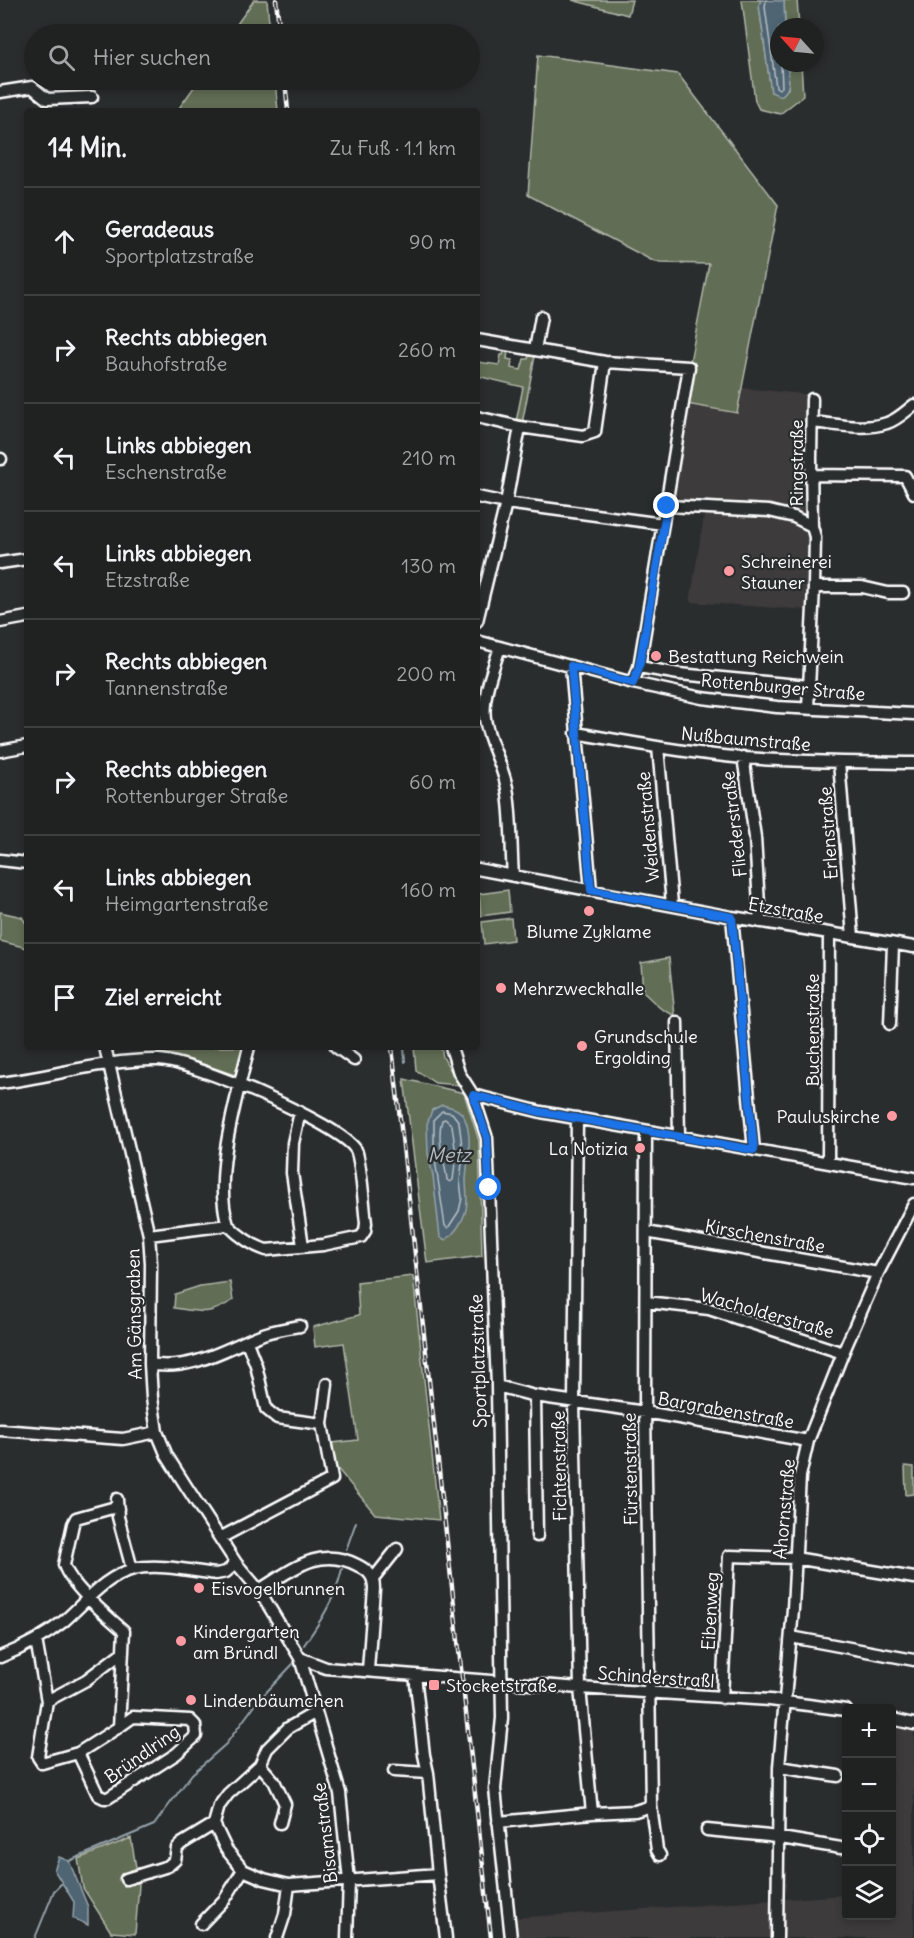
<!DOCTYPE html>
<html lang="de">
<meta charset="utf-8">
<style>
:root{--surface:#202222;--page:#282a2a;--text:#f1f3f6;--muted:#a2a4a5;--line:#3d3f40}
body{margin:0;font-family:Delius,sans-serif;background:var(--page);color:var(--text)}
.controls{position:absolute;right:18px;bottom:18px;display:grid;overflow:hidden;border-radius:6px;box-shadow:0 3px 9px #0003}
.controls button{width:54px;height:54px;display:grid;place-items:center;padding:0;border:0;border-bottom:2px solid var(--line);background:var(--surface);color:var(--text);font:30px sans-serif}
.compass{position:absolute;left:770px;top:18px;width:54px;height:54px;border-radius:50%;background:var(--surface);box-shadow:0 3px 9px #0003;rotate:297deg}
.stop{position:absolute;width:18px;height:18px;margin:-14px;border:4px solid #1a73e8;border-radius:50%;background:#fff}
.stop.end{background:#1a73e8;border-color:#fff;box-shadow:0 2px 6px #0008}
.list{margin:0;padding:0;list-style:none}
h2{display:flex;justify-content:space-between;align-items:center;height:78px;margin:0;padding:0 24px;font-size:26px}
h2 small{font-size:20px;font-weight:400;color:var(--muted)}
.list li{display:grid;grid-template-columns:39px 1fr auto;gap:18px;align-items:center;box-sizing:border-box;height:108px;padding:0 24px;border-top:2px solid var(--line)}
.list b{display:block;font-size:22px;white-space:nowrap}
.list p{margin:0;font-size:20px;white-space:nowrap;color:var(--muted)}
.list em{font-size:20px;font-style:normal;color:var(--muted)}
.icon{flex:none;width:33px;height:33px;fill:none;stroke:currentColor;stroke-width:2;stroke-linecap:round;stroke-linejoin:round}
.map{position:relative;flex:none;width:914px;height:1938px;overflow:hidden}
.search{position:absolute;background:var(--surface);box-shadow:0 3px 9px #0003;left:24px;top:24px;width:456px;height:66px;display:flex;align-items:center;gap:15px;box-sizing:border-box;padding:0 21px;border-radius:33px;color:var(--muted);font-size:22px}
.panel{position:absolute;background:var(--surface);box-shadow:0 3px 9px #0003;left:24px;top:108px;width:456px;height:942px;border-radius:6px}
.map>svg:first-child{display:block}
.built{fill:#3e3a3b}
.green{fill:#626d54;stroke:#b0b6aa;stroke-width:1.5}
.water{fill:#4f6573;stroke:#95a3ab;stroke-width:1.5}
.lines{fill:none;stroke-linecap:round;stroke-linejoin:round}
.shore{stroke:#b9c1c7;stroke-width:1.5}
.stream{stroke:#95a3ab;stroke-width:2}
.minor-casing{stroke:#fff;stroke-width:15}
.minor{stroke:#2a2d2e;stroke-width:10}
.rail-casing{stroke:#fff;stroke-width:4.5}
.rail{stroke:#2a2d2e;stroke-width:2;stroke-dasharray:7;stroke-linecap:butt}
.route{stroke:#1a73e8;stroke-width:8}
.poi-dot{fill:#ff9aa2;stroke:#2a2d2e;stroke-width:2}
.labels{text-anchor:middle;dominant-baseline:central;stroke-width:4.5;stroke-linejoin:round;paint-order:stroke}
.street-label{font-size:18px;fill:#fff;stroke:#2a2d2e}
.poi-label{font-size:18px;fill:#fff;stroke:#2a2d2e;text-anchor:start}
.water-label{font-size:20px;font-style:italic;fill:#b0bac0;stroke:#2a2d2e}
</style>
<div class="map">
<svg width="914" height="1938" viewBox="0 0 914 1938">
<rect width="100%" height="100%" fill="#2a2d2e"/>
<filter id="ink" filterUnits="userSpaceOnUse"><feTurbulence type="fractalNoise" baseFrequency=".0167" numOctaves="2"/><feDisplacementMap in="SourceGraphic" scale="12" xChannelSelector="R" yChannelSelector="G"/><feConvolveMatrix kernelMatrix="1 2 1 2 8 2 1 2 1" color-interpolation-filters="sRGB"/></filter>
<g filter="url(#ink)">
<path class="built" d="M742 388 812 395 808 610 690 602 705 510 670 502 686 404 737 412Z
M892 1725 914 1731V1938H516L514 1918 846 1895V1916H892Z"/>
<path class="green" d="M254 0H267L270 34H230Z
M572 0H632L628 15Z
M742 0H761L759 5 771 92 788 89 787 63H801L803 96 780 114 759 109 755 101Z
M784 0H797L799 27H785Z
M538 55 678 74 778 205 737 413 686 404 689 367 709 264 660 263 651 260 528 195Z
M199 80H275L278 111H177Z
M504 351H508L507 359 512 360 511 368 521 370 524 359H528L529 355 535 356 522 424 516 422 523 387 477 376 478 362 499 365 501 355H503Z
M508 890 510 912 481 916 479 894Z
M0 912 22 917 27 925V948L0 941Z
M511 918 513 940 484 944 482 922Z
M669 958 675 1016 660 1008 643 992 641 963Z
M161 1047H243L235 1075 190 1060 160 1054Z
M414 1047H441L443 1057 459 1085 435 1083 416 1070Z
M404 1079 464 1093 479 1141 482 1256 427 1263Z
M413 1276 439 1520 375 1514 336 1467 332 1443 358 1440 344 1343 315 1347 313 1327 359 1315 357 1282Z
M230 1282 233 1300C210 1316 201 1312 174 1308L175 1294 200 1286Z
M905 1466 914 1467V1494L906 1495Z
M131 1838 139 1885 135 1934 111 1932 83 1888 78 1859Z"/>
<path class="water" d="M761 0 784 1 785 27H779V63H787C788 74 793 91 780 96L771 92 759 5Z
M442 1105C452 1107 461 1109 465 1119 473 1139 467 1161 466 1180 466 1192 469 1202 465 1213 462 1223 454 1234 446 1240L440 1237 433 1176 428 1154 427 1124 432 1110Z
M59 1857 69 1861 88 1907V1925L73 1918 74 1902 54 1870Z"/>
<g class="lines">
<path class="shore" d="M766 0 765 7 776 87 779 89 782 87 781 63
M442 1111 452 1113 459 1122 463 1154 460 1181 462 1198 459 1211 448 1228 445 1226 434 1153V1119Z
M445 1119 452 1125 456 1155 453 1180 450 1182 447 1180C445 1161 436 1139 442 1120Z"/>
<path class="stream" d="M404 1047 405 1062
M346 1550 356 1522
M304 1645C321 1621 335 1599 342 1569
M69 1861 154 1825 192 1774 226 1744 257 1702 293 1664
M35 1938 54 1891 62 1883"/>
<g class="minor-casing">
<path id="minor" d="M0 92 32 87 47 99 92 97
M477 340 605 362 689 367 639 667 633 683
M535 350 541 317
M477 417 520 427
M812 422C835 424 864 431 887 423 897 420 906 411 914 405
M0 459H1
M811 475 905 476 914 493
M477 497 506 503 663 524
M667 506 769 511 794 517 812 526
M0 563 27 559
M814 587H862L888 593H903
M477 621 506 503 520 427 583 436 595 432 605 362
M0 622 27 617
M477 641 633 683 702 698 777 707 914 714
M500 647C493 670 482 695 485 719 489 745 505 767 508 794 512 821 511 849 513 876
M571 666 591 890
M639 667 679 674 809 686
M808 708 814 587 815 537 812 526 811 458 812 399
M576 733C632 743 688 753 744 758 801 762 857 762 914 763
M658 747 672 904
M0 751 27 746
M743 757 755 837 760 922
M839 762 853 937
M0 860 27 863
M477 869 732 917 914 947
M732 917 754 1150
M677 1022 679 1137
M890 1024 893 944
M105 1047 149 1235 151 1263 150 1364 152 1398 157 1432 167 1456 186 1486 236 1563 259 1590 300 1658 326 1668 580 1688 770 1700 846 1710
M336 1047 354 1060
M451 1047 459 1073 473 1095 487 1138 497 1386 502 1718 495 1789 511 1938
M0 1083C52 1077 105 1059 158 1060 190 1060 341 1124 356 1150 361 1160 364 1208 366 1223L365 1231 361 1237 323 1245 266 1250C251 1245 239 1236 228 1225L149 1235
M473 1095 541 1112 914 1178
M300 1112 293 1143 292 1173 303 1246
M577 1118 574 1403 580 1688 592 1813
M646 1131 645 1412 651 1806 657 1850 660 1855
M828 1162 829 933
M228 1225C212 1176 237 1097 249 1047
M646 1232 878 1273
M646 1302 709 1309 843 1353
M247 1342 256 1365 266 1409 277 1418 322 1424 327 1384
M150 1364C192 1372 226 1348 263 1334 275 1330 288 1328 300 1326
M497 1386 535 1396 645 1412 808 1441
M535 1396 537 1536
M0 1430 123 1439 157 1432
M117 1499 118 1517 132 1569
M220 1538 332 1479 322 1424
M374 1578 397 1549
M259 1590C291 1571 319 1545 357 1565 369 1571 374 1576 374 1589L368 1670
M791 1637 914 1660
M36 1640 47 1701 38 1757 42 1763 78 1753 119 1727 124 1631C107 1616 71 1586 64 1565L73 1524 76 1518 112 1508 118 1509
M0 1657C23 1648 45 1636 64 1621 86 1602 105 1576 134 1569 157 1563 192 1571 216 1574L226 1572 236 1563
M300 1658 340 1793 349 1881 347 1938
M722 1698 729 1556 795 1558 914 1578
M47 1701 86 1680 123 1652
M316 1712 288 1728 267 1749 260 1765 228 1794 219 1806 214 1824 226 1849 243 1870 264 1879 289 1885 438 1874 428 1773 424 1755 415 1675
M892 1719 914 1724
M78 1753 98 1795 104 1798H108L176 1754 196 1736 195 1725 190 1720 133 1717 119 1727
M260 1765 274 1781 285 1804 280 1823
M779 1767 838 1776
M394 1771 428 1773
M498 1822 592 1813 635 1811 651 1806
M707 1830 769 1836 841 1848
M438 1874 446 1938
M126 1879 168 1866 175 1860 177 1848 181 1844 214 1824
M201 1924 225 1899 243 1870
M277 1938 285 1914 289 1885
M777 1938 779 1767 793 1609 800 1476 808 1441 843 1353 878 1273 914 1204"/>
</g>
<use href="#minor" class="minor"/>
<g class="rail-casing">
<path id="rail" d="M276 0 280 34
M285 80 288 111
M392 1047 491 1938"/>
</g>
<use href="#rail" class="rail"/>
</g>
</g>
<g class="lines" filter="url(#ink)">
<path class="route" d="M489 1188 487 1138 473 1095 541 1112 754 1150 732 917 591 890 571 666 633 683 639 667 667 506"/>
</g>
<g class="poi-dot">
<circle cx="729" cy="571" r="6"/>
<circle cx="656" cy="656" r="6"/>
<circle cx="589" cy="911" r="6"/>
<circle cx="501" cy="988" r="6"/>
<circle cx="582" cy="1046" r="6"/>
<circle cx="892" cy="1116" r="6"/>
<circle cx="640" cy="1148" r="6"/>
<circle cx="199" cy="1588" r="6"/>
<circle cx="181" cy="1641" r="6"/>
<rect x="428" y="1679" width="12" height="12" rx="3"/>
<circle cx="191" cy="1700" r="6"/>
</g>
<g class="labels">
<g class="street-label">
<text transform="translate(796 463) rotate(-90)">Ringstraße</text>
<text transform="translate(783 687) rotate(5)">Rottenburger Straße</text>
<text transform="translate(746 739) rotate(5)">Nußbaumstraße</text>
<text transform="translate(734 824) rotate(-97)">Fliederstraße</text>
<text transform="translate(648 827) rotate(-95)">Weidenstraße</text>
<text transform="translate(828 833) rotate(-94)">Erlenstraße</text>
<text transform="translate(786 910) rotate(10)">Etzstraße</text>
<text transform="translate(812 1030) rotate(-90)">Buchenstraße</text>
<text transform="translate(765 1236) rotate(10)">Kirschenstraße</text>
<text transform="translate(767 1313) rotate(16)">Wacholderstraße</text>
<text transform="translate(134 1314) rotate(-91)">Am Gänsgraben</text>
<text transform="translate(478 1361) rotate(-92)">Sportplatzstraße</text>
<text transform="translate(726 1410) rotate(10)">Bargrabenstraße</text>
<text transform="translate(559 1466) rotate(-91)">Fichtenstraße</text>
<text transform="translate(630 1469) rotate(-91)">Fürstenstraße</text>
<text transform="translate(784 1509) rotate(-85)">Ahornstraße</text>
<text transform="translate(710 1611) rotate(-87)">Eibenweg</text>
<text transform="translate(656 1677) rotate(4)">Schinderstraßl</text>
<text transform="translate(142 1754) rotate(-35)">Bründlring</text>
<text transform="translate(325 1833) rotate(-97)">Bisamstraße</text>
</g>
<g class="poi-label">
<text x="741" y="561">Schreinerei<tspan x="741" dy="21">Stauner</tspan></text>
<text x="668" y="656">Bestattung Reichwein</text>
<text x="589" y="931" text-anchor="middle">Blume Zyklame</text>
<text x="513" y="988">Mehrzweckhalle</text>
<text x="594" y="1036">Grundschule<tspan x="594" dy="21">Ergolding</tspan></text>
<text x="880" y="1116" text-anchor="end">Pauluskirche</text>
<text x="628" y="1148" text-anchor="end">La Notizia</text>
<text x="211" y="1588">Eisvogelbrunnen</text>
<text x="193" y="1631">Kindergarten<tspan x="193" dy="21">am Bründl</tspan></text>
<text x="446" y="1685">Stocketstraße</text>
<text x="203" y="1700">Lindenbäumchen</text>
</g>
<g class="water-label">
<text x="449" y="1154">Metz</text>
</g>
</g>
</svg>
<div class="controls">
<button>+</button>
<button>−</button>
<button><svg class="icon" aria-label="locate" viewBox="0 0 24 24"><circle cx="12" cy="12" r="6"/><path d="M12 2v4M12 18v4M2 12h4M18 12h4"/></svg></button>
<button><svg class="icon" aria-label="layers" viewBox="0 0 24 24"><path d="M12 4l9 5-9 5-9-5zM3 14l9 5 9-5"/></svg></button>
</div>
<svg class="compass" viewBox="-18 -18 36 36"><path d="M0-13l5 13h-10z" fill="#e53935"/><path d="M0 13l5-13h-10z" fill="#a2a4a5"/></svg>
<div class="stop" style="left:489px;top:1188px"></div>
<div class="stop end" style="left:667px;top:506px"></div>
<div class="search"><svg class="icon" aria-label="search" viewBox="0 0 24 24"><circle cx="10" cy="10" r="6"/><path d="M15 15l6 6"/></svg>Hier suchen</div>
<section class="panel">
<h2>14 Min.<small>Zu Fuß · 1.1 km</small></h2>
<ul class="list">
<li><svg class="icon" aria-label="ahead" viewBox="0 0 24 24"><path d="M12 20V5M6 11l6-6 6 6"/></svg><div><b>Geradeaus</b><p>Sportplatzstraße</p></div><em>90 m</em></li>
<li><svg class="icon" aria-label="right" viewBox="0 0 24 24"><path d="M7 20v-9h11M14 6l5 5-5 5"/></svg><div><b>Rechts abbiegen</b><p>Bauhofstraße</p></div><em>260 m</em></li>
<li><svg class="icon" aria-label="left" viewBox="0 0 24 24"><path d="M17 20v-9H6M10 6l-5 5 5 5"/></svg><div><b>Links abbiegen</b><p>Eschenstraße</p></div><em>210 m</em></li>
<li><svg class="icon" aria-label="left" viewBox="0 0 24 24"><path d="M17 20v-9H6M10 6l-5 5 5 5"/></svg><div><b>Links abbiegen</b><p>Etzstraße</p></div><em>130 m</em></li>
<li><svg class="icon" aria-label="right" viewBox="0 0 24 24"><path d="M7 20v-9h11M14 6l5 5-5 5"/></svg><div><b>Rechts abbiegen</b><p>Tannenstraße</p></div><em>200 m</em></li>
<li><svg class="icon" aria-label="right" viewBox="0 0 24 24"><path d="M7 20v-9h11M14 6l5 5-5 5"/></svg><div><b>Rechts abbiegen</b><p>Rottenburger Straße</p></div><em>60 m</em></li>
<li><svg class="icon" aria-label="left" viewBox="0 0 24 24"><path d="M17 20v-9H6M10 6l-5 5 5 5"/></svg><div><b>Links abbiegen</b><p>Heimgartenstraße</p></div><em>160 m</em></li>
<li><svg class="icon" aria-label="arrive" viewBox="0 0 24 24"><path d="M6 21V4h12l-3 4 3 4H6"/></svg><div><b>Ziel erreicht</b></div></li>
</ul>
</section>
</div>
